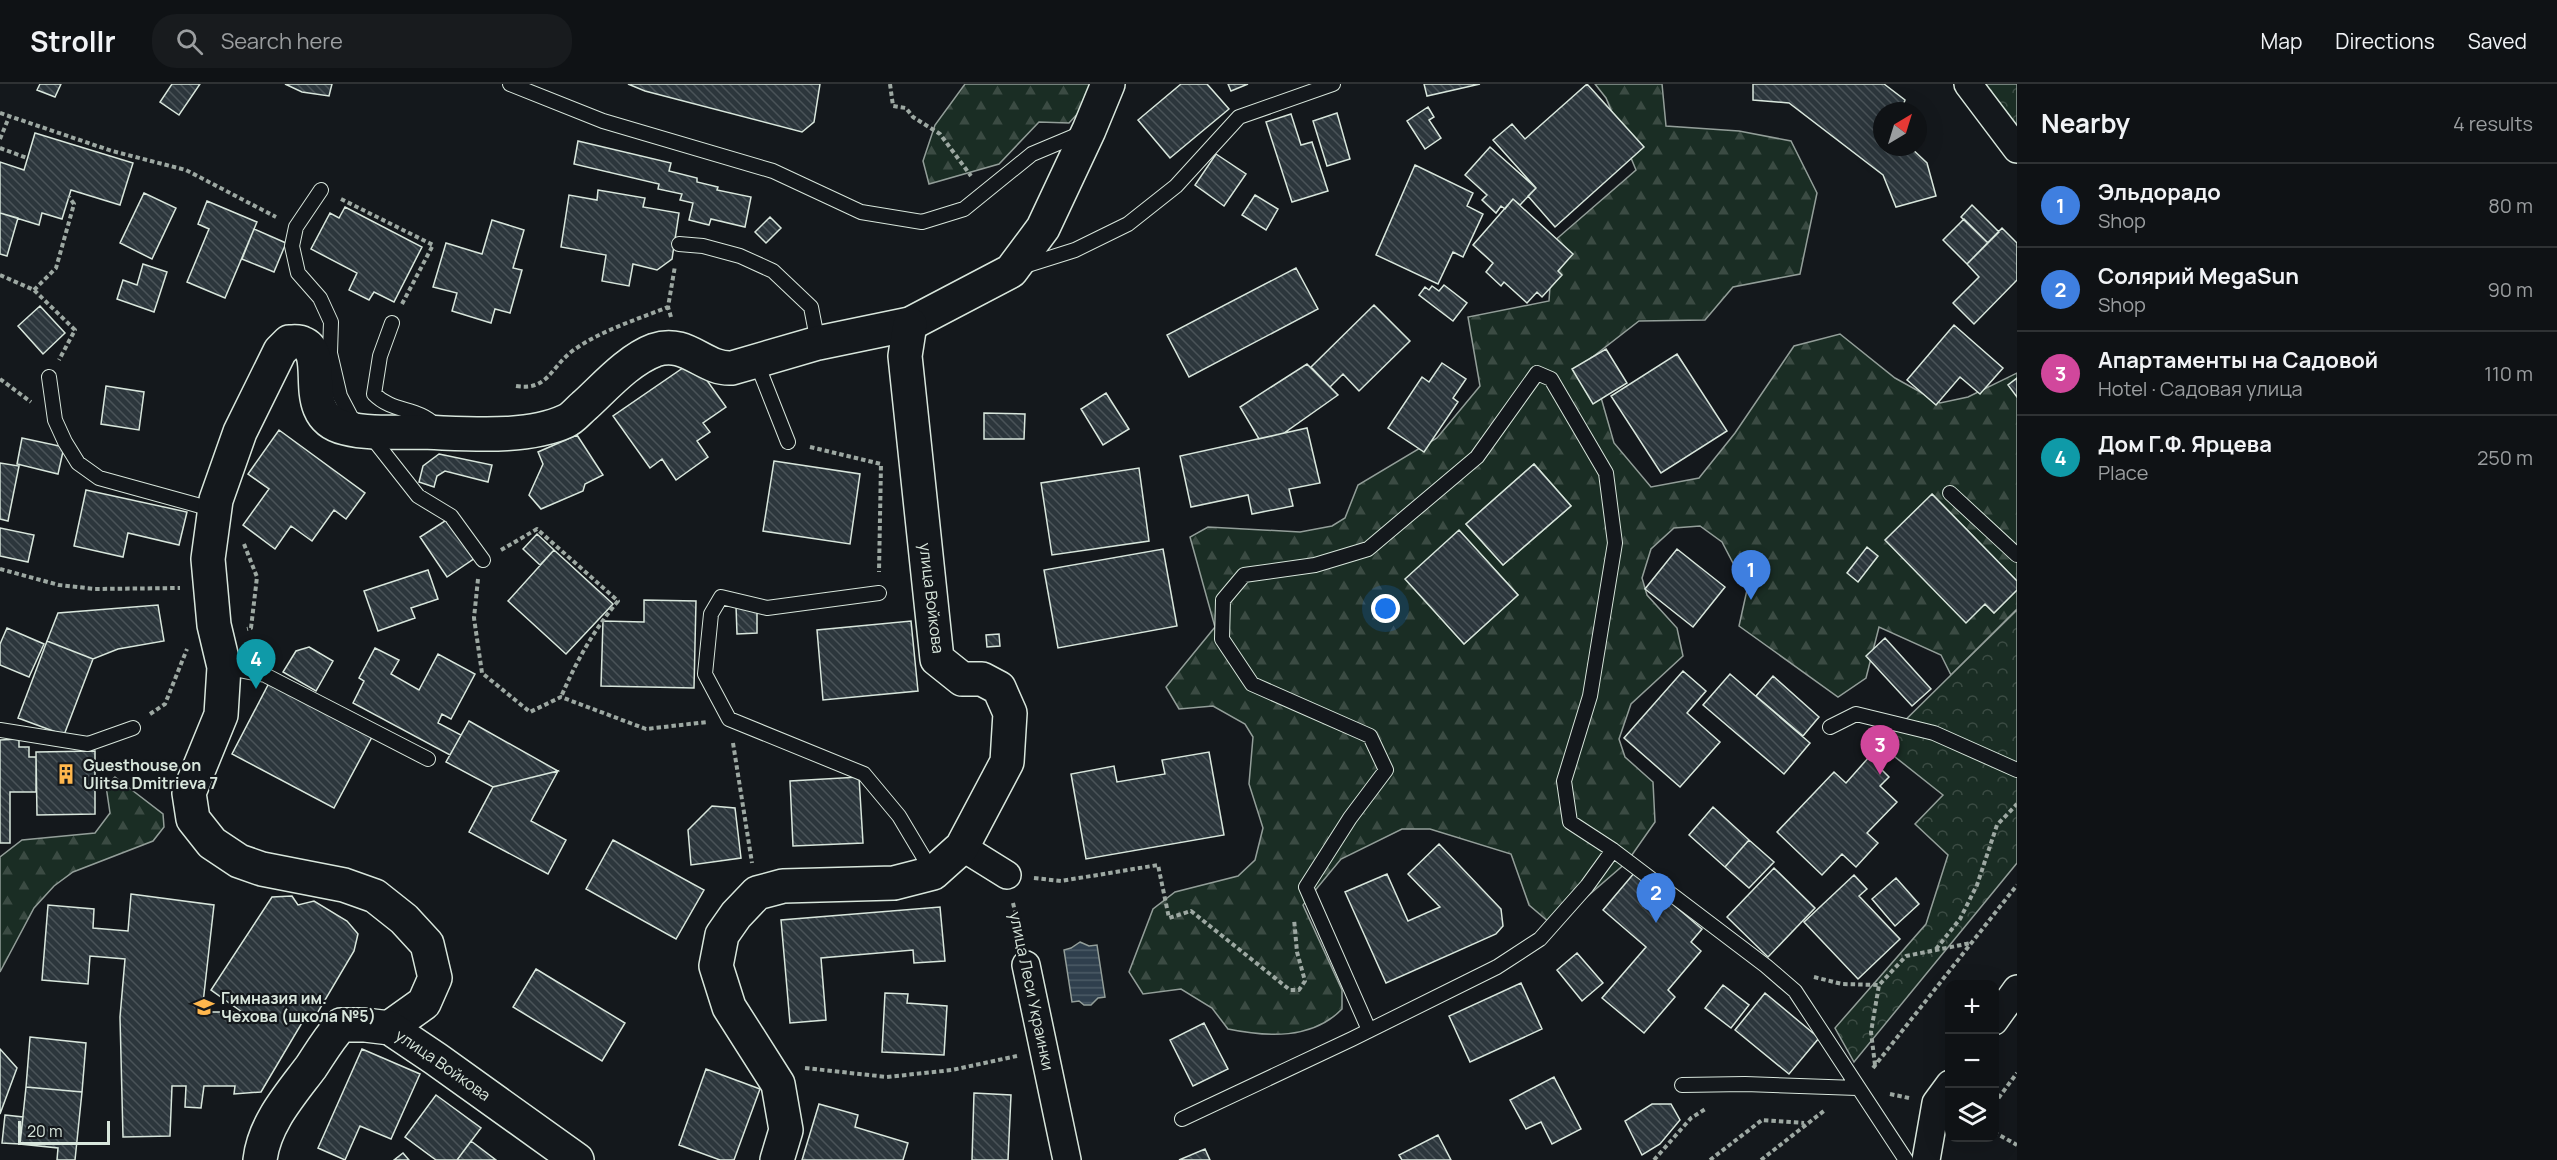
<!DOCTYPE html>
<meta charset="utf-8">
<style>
:root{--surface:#0f1215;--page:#181b1e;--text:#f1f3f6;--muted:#9b9ea0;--line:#2f3234;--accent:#1a73e8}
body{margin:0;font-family:Manrope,sans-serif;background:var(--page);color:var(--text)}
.controls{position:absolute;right:18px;bottom:18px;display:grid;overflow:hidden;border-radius:12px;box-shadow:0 6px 24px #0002}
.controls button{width:54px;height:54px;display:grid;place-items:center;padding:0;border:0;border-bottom:2px solid var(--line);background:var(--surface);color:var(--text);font:30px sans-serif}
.compass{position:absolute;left:1873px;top:18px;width:54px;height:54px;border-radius:50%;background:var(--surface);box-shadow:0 6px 24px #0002;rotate:38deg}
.scale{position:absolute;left:18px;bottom:15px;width:92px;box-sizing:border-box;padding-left:6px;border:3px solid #d8e6dc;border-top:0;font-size:16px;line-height:21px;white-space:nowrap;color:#d8e6dc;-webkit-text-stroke:4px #14181c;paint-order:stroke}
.you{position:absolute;left:1386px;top:525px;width:21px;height:21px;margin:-15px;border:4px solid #fff;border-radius:50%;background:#1a73e8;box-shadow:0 0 0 9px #1a73e833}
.badge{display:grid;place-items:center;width:39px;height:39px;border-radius:50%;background:var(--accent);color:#fff;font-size:20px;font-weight:700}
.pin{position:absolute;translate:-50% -50px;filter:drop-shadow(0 2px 3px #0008)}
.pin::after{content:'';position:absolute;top:32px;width:21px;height:18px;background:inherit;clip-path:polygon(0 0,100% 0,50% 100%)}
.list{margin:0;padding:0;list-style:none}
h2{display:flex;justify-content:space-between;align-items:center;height:78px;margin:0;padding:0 24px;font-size:26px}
h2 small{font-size:20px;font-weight:400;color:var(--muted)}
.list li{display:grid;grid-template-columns:39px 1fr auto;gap:18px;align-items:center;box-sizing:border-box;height:84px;padding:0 24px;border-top:2px solid var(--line)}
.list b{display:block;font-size:22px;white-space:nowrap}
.list p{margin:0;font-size:20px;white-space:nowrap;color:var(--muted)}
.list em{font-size:20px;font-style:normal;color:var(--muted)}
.icon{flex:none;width:33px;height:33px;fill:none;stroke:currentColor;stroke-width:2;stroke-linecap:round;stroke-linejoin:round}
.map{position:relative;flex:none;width:2017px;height:1076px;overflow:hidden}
header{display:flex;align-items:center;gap:36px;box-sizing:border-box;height:84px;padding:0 30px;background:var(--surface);border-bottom:2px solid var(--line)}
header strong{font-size:28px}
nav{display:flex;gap:33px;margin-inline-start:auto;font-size:21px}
.search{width:420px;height:54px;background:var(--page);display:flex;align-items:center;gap:15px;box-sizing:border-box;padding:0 21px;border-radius:24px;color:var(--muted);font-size:22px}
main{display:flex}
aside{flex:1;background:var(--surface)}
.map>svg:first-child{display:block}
.forest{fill:url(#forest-firs);stroke:#939e99;stroke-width:1.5;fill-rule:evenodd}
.park{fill:url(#park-crowns);stroke:#939e99;stroke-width:1.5}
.water{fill:url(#water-rules);stroke:#939e99;stroke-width:1.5}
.building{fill:url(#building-back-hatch);stroke:#d8e6dc;stroke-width:1.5}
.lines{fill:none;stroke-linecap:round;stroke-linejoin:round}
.lane-casing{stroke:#d8e6dc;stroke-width:16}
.street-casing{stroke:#d8e6dc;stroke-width:30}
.secondary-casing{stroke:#d8e6dc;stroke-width:36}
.path{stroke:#9da8a2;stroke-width:4;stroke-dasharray:4.5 3;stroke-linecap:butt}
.lane{stroke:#14181c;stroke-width:14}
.street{stroke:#14181c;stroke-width:27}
.secondary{stroke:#14181c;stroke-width:33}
.labels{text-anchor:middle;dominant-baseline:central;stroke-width:4.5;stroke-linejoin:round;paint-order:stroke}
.street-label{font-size:16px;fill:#d8e6dc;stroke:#14181c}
.poi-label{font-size:16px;font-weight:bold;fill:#d8e6dc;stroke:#14181c;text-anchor:start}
</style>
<header>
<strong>Strollr</strong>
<div class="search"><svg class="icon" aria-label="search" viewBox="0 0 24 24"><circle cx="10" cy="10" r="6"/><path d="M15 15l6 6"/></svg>Search here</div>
<nav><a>Map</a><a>Directions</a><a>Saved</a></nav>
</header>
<main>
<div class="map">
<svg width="2017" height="1076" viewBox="0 0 2017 1076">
<defs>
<pattern id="forest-firs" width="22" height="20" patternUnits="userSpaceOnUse" patternTransform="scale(1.5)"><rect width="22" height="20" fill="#1a2d24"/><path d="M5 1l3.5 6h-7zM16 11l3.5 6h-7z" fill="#3b4b43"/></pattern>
<pattern id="park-crowns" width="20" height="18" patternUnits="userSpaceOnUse" patternTransform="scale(1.5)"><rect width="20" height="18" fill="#1a2d24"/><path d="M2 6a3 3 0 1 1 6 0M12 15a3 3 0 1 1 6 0" fill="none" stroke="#3b4b43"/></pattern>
<pattern id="water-rules" width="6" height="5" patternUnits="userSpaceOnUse" patternTransform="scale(1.5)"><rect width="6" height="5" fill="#2f3f4d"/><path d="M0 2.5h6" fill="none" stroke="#4c5b66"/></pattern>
<pattern id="building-back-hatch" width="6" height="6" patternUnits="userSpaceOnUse" patternTransform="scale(1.5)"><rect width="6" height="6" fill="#2c363c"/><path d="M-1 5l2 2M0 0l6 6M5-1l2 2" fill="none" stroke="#4a5358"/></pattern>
</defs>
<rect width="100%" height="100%" fill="#14181c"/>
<path class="forest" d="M965 0H1105L1069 39 1039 38 999 80 929 100 923 77 935 41Z
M1595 0H1662L1666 42 1739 47 1791 57 1817 109 1800 190 1733 203 1705 236 1639 237 1590 275 1614 359 1651 403 1699 394 1735 349 1794 262 1840 250 1895 294 1940 319 1968 313 2017 289V497L1932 410 1985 520 1994 529 2017 506V525L1951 591 1941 571 1879 543 1866 594 1838 613 1739 542 1747 506 1722 458 1700 442 1674 444 1651 465 1642 494 1647 511 1677 544 1683 572 1631 620 1619 655 1625 673 1653 698 1655 738 1627 778 1561 835 1550 839 1529 821 1511 770 1430 745H1402L1341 775 1303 821 1342 906V925C1312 956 1267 953 1228 945L1212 924 1181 905 1143 910 1129 888 1153 825 1175 808 1238 792 1255 776 1263 744 1249 700 1253 653 1245 640 1213 622 1179 625 1166 603 1215 543 1190 453 1208 443 1300 448 1332 442 1345 434 1358 401 1437 354 1480 302 1468 233 1549 217 1553 158 1636 86 1606 14ZM1534 380 1571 422 1503 481 1466 440ZM1459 447 1518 511 1464 560 1406 495Z
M115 693 163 730 164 743 153 757 73 788 54 802 34 824 0 888V773L22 756 95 749 110 729 106 702Z"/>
<path class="park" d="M1980 0H2017V49Z
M2017 526V779L1854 978 1835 944 1926 840 1948 771 1915 740 1943 711 1880 661Z"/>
<path class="water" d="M1080 858 1089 862 1097 861 1105 913 1098 914 1091 921H1084L1079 917 1072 918 1064 866 1071 864Z"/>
<path class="building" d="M40 0H61L55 13 37 6Z
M172 0H200L179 31 160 18Z
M285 0H332L329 12 302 8Z
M628 0H820L814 38 802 48 645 7Z
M1181 0H1207L1229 25 1170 74 1138 36Z
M1228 0H1248L1231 7Z
M1424 0H1480L1427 12Z
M1587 0 1644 63 1555 143 1528 112 1536 104 1493 56 1512 40 1525 55Z
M1753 0H1884L1905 16 1901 27H1882V63H1910L1927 79 1936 112 1896 123 1883 91 1789 19 1753 16Z
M1428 23 1434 33 1429 36 1441 54 1425 65 1407 37Z
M1337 29 1350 75 1327 82 1313 37Z
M1291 30 1301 61 1312 58 1328 107 1292 118 1266 38Z
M35 49 133 79 120 121 71 106 62 135 42 129 39 141 0 129V78L24 86Z
M578 57 671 79 669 87 697 94V98L718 103 717 106 751 113 745 143 711 135 709 141 689 136 693 119 680 116 682 110 658 105 659 100 574 80Z
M1490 63 1536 104 1520 121 1513 115 1505 125 1501 122 1496 129 1482 116 1487 111 1465 91Z
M1216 70 1246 90 1224 122 1195 101Z
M1415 81 1473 109 1467 122 1483 130 1463 173 1453 168 1438 200 1376 171Z
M598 106 645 114 643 123 679 129 672 175 657 186 633 180 629 202 602 197 606 171 561 163 569 111 597 116Z
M144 109 176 124 152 175 120 159Z
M1255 111 1278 125 1266 146 1242 131Z
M1513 115 1573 170 1558 187 1562 191 1542 213 1537 208 1527 219 1504 198 1501 202 1486 188 1493 179 1473 161Z
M207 117 257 138 225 214 187 198 209 145 198 140Z
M1972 121 1999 148 1988 159 1961 133Z
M345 123 422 163 394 218 374 208 369 216 349 206 357 189 311 165 330 129 339 134Z
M0 129 18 134 7 172 0 170Z
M770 133 781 144 766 159 755 148Z
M1964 135 1988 159 1967 180 1943 156Z
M492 136 524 146 513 184 522 186 510 229 495 225 491 239 452 227 457 209 433 203 446 159 482 170Z
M2002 144 2017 159V196L1974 240 1953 219 1979 193 1967 180Z
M254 145 286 159 274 188 242 175Z
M143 180 167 188 154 228 117 215 123 196 137 201Z
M1296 184 1318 225 1189 293 1167 251Z
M1444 201 1467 219 1453 237 1419 211 1425 203 1429 206 1432 202 1439 207Z
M1374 221 1410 257 1359 307 1343 290 1330 303 1311 283Z
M40 222 65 249 43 270 18 242Z
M1954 241 2003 284 1980 310 1960 293 1936 321 1907 296Z
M1606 265 1627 299 1593 320 1572 285Z
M1677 270 1727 347 1661 389 1611 312Z
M693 277 726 323 703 339 710 348 697 357 708 373 676 396 662 375 650 384 613 332Z
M1442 279 1466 295 1453 314 1458 318 1424 368 1388 344 1422 293 1429 298Z
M1307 280 1338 311 1284 349 1259 355 1240 323Z
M2017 294V313L2008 301Z
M106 302 144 308 139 346 101 340Z
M1106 309 1129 345 1103 361 1081 325Z
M984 329 1025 330 1024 355H984Z
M1307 344 1320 399 1289 405 1293 422 1252 430 1248 411 1191 423 1180 372Z
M279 346 365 409 346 435 334 426 312 457 291 442 275 465 243 441 269 405 248 390Z
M577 351 603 391 585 400 583 407 541 425 529 411 543 380 538 368Z
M22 354 64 363 58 390 17 380Z
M439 370 492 381 488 398 445 387 437 392 434 403 419 398 423 382Z
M774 377 860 390 850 460 763 447Z
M0 379 19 382 8 437 0 435Z
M1534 380 1571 422 1503 481 1466 440Z
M1139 384 1149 457 1052 471 1041 399Z
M86 406 187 428 179 461 128 449 123 473 74 462Z
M1932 410 2017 497V506L1994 529 1985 520 1966 539 1885 456Z
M448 435 475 474 447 493 420 453Z
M0 444 34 451 28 478 0 472Z
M1459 446 1518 511 1464 560 1405 495Z
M537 450 554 466 540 481 523 465Z
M1867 463 1878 472 1858 498 1847 489Z
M1163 465 1177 542 1058 564 1044 486Z
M1677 465 1725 503 1693 543 1645 505Z
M554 466 613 520 566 570 508 517Z
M428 486 438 515 411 524 415 534 378 547 364 507Z
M644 516 696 517 694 604 601 602 603 537 644 538Z
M158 521 164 557 118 565 93 575 47 557 58 529Z
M757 521V549L737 550 736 522Z
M911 537 918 607 823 616 817 546Z
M7 544 44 560 29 593 0 581V560Z
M999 550 1000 562 987 563 986 551Z
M1885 554 1931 605 1912 622 1866 572Z
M47 557 93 575 64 651 18 634Z
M309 563 333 577 316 607 283 588 296 567Z
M375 564 399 576 391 590 419 606 438 570 475 590 451 635 442 630 438 639 461 651 450 671 353 619 364 597 359 594Z
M1683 587 1706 607 1687 629 1720 658 1680 703 1624 654Z
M1730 590 1810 659 1784 690 1703 621Z
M1773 592 1819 633 1803 652 1756 612Z
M269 599 372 653 334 724 232 670Z
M469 637 558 687 493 703 446 678Z
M19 655V663H29V673H36V708H10V759H0V656Z
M95 667V730L37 731 36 668Z
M1209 668 1224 751 1086 775 1071 690 1114 682 1117 698 1165 690 1162 676Z
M1869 673 1889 693 1880 702 1897 718 1867 749 1878 759 1856 783 1842 770 1822 791 1777 748 1834 688 1846 699Z
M558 687 531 737 566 756 548 790 469 748 493 703Z
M859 693 863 759 793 762 790 697Z
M712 722 735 724 741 774 691 781 688 746Z
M1713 723 1749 756 1725 783 1689 751Z
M613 756 704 806 676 855 586 805Z
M1749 756 1774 778 1749 804 1725 783Z
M1439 760 1501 825 1503 842 1496 850 1386 899 1345 808 1387 790 1408 837 1440 823 1408 790Z
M1774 784 1815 824 1768 873 1727 833Z
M1635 788 1702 845 1691 858 1701 867 1668 906 1675 913 1644 949 1602 914 1646 863 1603 826Z
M1854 791 1867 805 1859 812 1900 855 1858 895 1804 838Z
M1896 794 1919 820 1895 842 1872 815Z
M131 810 214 821 202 928H242L211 906 272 813 292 812 298 821 314 817 347 837 358 850 354 867 312 938 303 937 261 1008 234 1010 235 1002H204L201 1024 185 1023 186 1002H172L170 1052 123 1053 120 933 125 875 90 872 88 900 42 896 48 821 94 825 93 844 128 847Z
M940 823 945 877 914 879 913 866 821 874 826 936 790 939 781 836Z
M1577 869 1603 899 1582 917 1557 886Z
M536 885 625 939 602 977 513 923Z
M1521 899 1542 945 1470 978 1449 932Z
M1723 901 1749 921 1731 944 1705 924Z
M885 909 908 910 907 919 947 922 944 971 882 968Z
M1765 909 1819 954 1789 990 1735 946Z
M1204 939 1228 985 1193 1002 1170 956Z
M30 953 86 959 82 1008 26 1003Z
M0 965 17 984 0 1030Z
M362 965 420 990 391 1055 360 1042 345 1076 318 1064Z
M706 985 760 1005 734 1076H720L679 1061Z
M1554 993 1581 1045 1552 1060 1541 1038 1526 1045 1510 1016Z
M26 1003 82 1008 75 1076H57L58 1064 20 1060Z
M974 1009 1011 1011 1008 1076H972Z
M436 1011 481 1044 457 1076H436L405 1053Z
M819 1020 858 1031 855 1043 908 1059 903 1076H802Z
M1652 1020H1671L1680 1036 1660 1060 1642 1071 1625 1037Z
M5 1031 23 1033 20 1060 2 1059Z
M1438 1051 1451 1076H1402L1399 1071Z
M471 1057 496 1076H457Z
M1205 1065 1210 1076H1179Z
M403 1069 409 1076H394Z"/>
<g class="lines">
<g class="lane-casing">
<path id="lane" d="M510 0 603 37 773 87 861 128 922 138 964 125 1032 70 1082 49
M321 106 296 143 292 162 298 189 320 214 331 238 330 269 340 312 351 333 366 346 418 412 451 432 483 476
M679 160 703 162 740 172 773 187 811 223 818 259
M1021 183 1075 166 1128 140 1176 102 1239 33 1333 0
M392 239 380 272 374 310C393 329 418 323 435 341
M756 277 788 358
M49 293 55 336 65 358 78 379 99 394 215 426
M1950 409 2017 471
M879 509 767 524 721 513 711 530 705 590 729 635 864 690 899 732 933 789
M224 583 265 591 428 675
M1830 643 1856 630 1934 649 2017 686
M0 646 88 660 133 644
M1369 946 1306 803 1350 734 1386 686 1370 652 1252 600 1222 555 1223 516 1244 491 1315 481 1368 465 1477 373 1537 289 1551 295 1606 389 1615 459 1590 612 1564 697 1570 738 1613 766 1766 882 1795 907 1906 1076
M1682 1001 1745 1000 1857 1004
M1182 1035 1352 955 1497 883 1540 855 1587 802 1613 766"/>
</g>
<g class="street-casing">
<path id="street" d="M1968 0 2017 65
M962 763 1007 791
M1026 881 1067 1076
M1994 937 2017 905
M1926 1076 1936 1019 1950 1000"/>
</g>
<g class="secondary-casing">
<g id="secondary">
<path d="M389 944 424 919 435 894 427 860 404 835 375 812 344 801 262 785 239 777 212 759 193 735 189 709 221 631 224 583 214 541 208 475 216 416 240 348 280 267 289 258C293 258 299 257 302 259 331 269 295 332 345 344 368 350 394 348 418 348 463 349 525 356 566 337 573 334 578 327 584 322 604 304 628 276 655 266 687 255 704 286 732 284L818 259 910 240 1011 187 1043 144 1089 46 1108 0"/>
<path id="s1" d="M260 1076C264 1040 290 1011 311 983 321 968 329 954 341 941H365L390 944 436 975 577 1076"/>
<path d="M777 1076 786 1046 778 1000 729 923 716 882 722 851 736 831 757 809 783 802 894 799 933 789 962 763 1007 678 1010 629 999 604 982 595H962L937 575 905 272 910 240"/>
</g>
</g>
<path class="path" d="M890 0 893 22 906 24 913 33 940 50 971 92
M0 29 112 67 186 86 276 133
M0 55 9 33
M0 64 27 74
M341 115 433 161 402 220
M0 191 34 206 75 246 59 276
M34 206 56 184 74 120 69 113
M671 233 668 223 675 182
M0 295 31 318
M516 302C547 307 550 285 571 268 599 247 636 236 668 223
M810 363 881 380 879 488
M244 460 257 493 251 544 247 545
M501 466 537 445 618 517C593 547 576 578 561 613
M0 485 59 501 95 505 180 504
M478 495 474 534 482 589 530 628 561 613 646 645 707 638
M150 630 165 620 187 565
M733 659 752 779
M1034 794 1061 797 1158 781 1169 834 1191 827 1290 906H1299L1305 897 1297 868 1294 835
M1013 819 1021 853
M1936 865 1960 835 1977 801 1997 741 2017 720
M1814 893 1842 900 1879 901 1906 872 1971 859
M1875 981 1871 948 1879 901
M805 984 887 993 952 986 1017 972
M1873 984 2017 801
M1890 1010 1909 1014
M1994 1020 2017 989
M1994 1048 2017 1061
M1654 1076 1691 1034 1707 1024
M1710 1076 1762 1036 1804 1039
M1761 1076 1825 1026"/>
<use href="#lane" class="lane"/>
<use href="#street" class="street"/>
<use href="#secondary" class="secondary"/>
</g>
<defs>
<g id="building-bare" transform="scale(1.62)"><path d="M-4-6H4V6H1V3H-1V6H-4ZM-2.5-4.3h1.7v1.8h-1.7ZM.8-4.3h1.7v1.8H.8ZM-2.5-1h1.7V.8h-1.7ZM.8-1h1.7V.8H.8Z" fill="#ffb74d" stroke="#14181c" stroke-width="2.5" paint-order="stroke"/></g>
<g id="school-bare" transform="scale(1.62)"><path d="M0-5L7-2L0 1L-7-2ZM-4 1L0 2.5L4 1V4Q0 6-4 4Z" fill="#ffb74d" stroke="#14181c" stroke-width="2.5" paint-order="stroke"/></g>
</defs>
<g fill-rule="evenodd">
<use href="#building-bare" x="66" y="690"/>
<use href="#school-bare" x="204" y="923"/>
</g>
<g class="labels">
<g class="street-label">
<text transform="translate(932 514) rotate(83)">улица Войкова</text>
<text transform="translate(1032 907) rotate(78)">улица Леси Украинки</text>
<text stroke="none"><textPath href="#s1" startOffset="273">улица Войкова</textPath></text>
</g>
<g class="poi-label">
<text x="83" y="681">Guesthouse on<tspan x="83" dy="18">Ulitsa Dmitrieva 7</tspan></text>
<text x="221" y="914">Гимназия им.<tspan x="221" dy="18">Чехова (школа №5)</tspan></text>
</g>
</g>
</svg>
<div class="controls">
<button>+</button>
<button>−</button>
<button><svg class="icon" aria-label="layers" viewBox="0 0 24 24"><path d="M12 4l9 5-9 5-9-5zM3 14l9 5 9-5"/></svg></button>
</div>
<svg class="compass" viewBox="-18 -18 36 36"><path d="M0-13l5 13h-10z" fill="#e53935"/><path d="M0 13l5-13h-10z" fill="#9b9ea0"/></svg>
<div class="scale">20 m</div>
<div class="you"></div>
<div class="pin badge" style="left:1751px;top:516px;background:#3f7fe0">1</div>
<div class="pin badge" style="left:1656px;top:839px;background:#3f7fe0">2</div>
<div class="pin badge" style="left:1880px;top:691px;background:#d1479c">3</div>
<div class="pin badge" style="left:256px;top:605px;background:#0f9aa8">4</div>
</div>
<aside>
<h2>Nearby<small>4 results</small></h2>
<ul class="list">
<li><span class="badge" style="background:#3f7fe0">1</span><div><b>Эльдорадо</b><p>Shop</p></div><em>80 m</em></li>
<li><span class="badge" style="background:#3f7fe0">2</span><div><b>Солярий MegaSun</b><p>Shop</p></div><em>90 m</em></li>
<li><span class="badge" style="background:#d1479c">3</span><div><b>Апартаменты на Садовой</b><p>Hotel · Садовая улица</p></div><em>110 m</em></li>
<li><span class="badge" style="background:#0f9aa8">4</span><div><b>Дом Г.Ф. Ярцева</b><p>Place</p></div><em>250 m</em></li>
</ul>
</aside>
</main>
